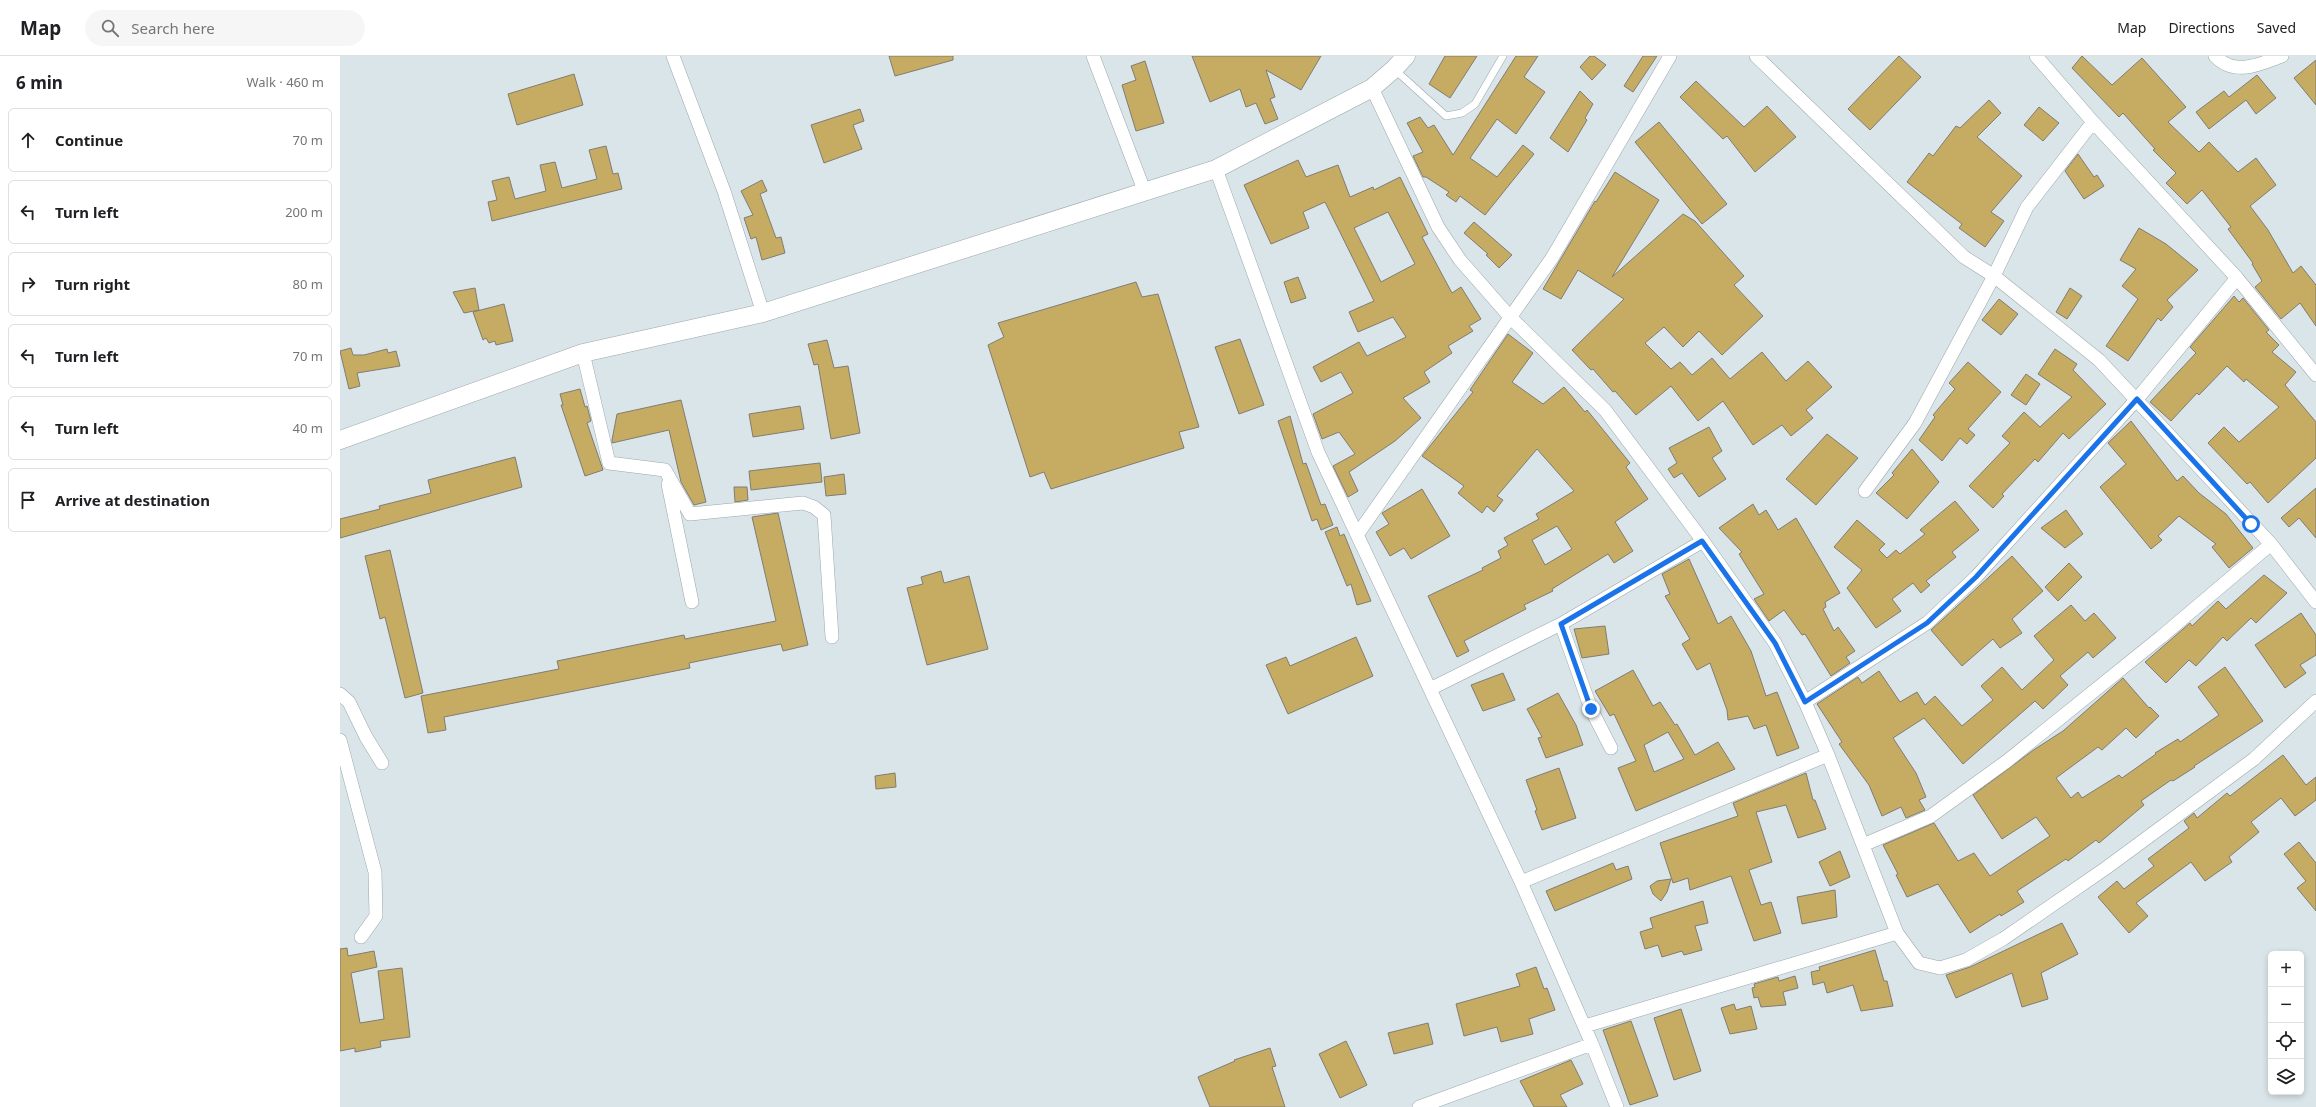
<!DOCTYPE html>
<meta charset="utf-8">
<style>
:root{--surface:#fff;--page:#f6f6f6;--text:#202124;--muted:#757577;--line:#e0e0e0}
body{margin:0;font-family:"Noto Sans",sans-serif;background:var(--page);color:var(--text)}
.controls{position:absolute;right:12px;bottom:12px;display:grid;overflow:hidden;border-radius:6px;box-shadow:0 2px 6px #0003}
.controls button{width:36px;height:36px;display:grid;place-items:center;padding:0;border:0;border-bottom:1px solid var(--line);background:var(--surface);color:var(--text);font:20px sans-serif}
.stop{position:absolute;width:12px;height:12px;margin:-9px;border:3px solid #1a73e8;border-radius:50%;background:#fff}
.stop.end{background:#1a73e8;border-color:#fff;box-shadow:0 1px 4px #0008}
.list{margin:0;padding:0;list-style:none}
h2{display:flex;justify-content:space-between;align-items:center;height:52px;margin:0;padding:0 16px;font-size:17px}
h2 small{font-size:13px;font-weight:400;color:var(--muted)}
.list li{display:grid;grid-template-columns:26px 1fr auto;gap:12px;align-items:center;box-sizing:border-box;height:64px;margin:0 8px 8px;padding:0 8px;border:1px solid var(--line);border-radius:6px}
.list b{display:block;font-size:15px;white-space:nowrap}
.list em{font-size:13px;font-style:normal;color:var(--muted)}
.icon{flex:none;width:22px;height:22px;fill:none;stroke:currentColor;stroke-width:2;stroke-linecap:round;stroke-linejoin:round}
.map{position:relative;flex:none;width:1976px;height:1051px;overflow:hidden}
header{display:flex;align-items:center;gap:24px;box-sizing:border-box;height:56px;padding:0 20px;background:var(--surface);border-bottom:1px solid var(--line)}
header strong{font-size:19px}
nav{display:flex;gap:22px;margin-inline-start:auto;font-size:14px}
.search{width:280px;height:36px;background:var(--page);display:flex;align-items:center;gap:10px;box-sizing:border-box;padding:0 14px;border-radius:22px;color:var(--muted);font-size:15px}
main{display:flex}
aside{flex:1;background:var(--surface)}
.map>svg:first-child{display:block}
.building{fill:#c6ab63;stroke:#807c73;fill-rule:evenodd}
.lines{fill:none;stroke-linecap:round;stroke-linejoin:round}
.service-casing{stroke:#9ca7ab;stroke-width:8}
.minor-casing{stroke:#9ca7ab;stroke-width:14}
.secondary-casing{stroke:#9ca7ab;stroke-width:19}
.service{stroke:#fff;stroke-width:7}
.minor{stroke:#fff;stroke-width:13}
.secondary{stroke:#fff;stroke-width:18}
.route{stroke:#1a73e8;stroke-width:5}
</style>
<header>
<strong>Map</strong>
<div class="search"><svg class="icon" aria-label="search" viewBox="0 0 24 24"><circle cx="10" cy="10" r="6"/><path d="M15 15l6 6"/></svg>Search here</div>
<nav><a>Map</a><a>Directions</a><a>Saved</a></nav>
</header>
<main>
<aside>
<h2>6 min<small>Walk · 460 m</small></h2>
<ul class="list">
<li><svg class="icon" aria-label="ahead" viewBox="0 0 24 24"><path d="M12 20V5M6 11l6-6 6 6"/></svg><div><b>Continue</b></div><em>70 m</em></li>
<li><svg class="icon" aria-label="left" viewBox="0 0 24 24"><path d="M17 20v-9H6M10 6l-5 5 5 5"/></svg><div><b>Turn left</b></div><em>200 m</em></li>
<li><svg class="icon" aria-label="right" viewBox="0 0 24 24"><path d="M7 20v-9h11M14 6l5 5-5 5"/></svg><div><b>Turn right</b></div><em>80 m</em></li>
<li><svg class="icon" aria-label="left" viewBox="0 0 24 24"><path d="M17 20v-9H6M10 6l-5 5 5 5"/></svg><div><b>Turn left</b></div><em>70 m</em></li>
<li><svg class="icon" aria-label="left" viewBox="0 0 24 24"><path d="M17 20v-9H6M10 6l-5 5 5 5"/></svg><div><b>Turn left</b></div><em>40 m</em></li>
<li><svg class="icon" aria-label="arrive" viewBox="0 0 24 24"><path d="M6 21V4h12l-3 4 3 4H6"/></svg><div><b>Arrive at destination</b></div></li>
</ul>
</aside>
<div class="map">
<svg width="1976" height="1051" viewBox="0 0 1976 1051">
<rect width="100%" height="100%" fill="#d9e5e8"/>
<path class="building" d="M549 0H613V4L555 20Z
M852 0H981L961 34 926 14 935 41 930 43 938 63 925 68 916 47 906 51 900 33 870 46Z
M1105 0H1137L1110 42 1089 28Z
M1176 0H1198L1184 21 1205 36 1176 78 1157 63 1130 102 1157 121 1183 89 1194 98 1145 159 1120 140 1116 146 1106 139 1109 136 1086 121H1083L1073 100 1083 96 1067 67 1080 61 1088 72 1094 69 1113 99Z
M1250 0H1254L1266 9 1252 24 1240 11Z
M1303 0H1317L1293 36 1284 30Z
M1559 0 1581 21 1530 74 1508 53Z
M1742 0 1772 29 1802 2 1846 51 1828 66 1859 96 1869 86 1898 116 1916 102 1936 129 1910 150 1928 174 1953 217 1961 210 1976 229V270L1960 247 1941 263 1915 231 1922 225 1912 208 1913 207 1888 173 1891 171 1862 134 1847 148 1826 127 1836 117 1813 94 1815 93 1783 57 1779 61 1732 12Z
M1976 4V49L1954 22Z
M805 5 824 67 796 75 782 29 796 24 791 10Z
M234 18 243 49 177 69 168 38Z
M1917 19 1936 42 1916 58 1906 44 1869 73 1856 56 1884 35 1889 41Z
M1356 25 1404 71 1427 50 1456 81 1415 116 1387 80 1383 83 1340 41Z
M1240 35 1253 48 1245 62 1247 64 1228 96 1210 82Z
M1649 44 1661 57 1637 81 1682 120 1651 156 1664 165 1645 191 1619 172 1622 168 1567 126 1589 97 1593 100 1616 70 1620 72Z
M1699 51 1719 67 1703 85 1684 69Z
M520 53 524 65 513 69 522 93 484 107 471 69Z
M1319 66 1387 148 1362 168 1295 86Z
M266 90 273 118 278 117 282 133 152 165 148 146 157 144 152 125 169 121 175 143 206 135 200 109 215 106 222 132 257 123 249 94Z
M1738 98 1754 121 1757 119 1764 130 1744 143 1725 115Z
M958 104 966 121 998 109 1010 141 1033 131 1034 134 1060 121 1088 178 1082 181 1112 237 1121 231 1141 263 1129 270 1133 275 1108 290 1112 297 1084 316 1090 326 1063 342 1081 362 1055 385 1009 416 1018 435 1008 441 993 410 1015 398 999 376 982 383 973 358 1013 337 1001 316 981 326 973 311 1019 286 1027 300 1066 281 1053 261 1018 276 1009 256 1034 245 985 146 963 156 969 172 931 188 904 129ZM1048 156 1075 208 1041 226 1014 172Z
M1275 116 1319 144 1272 221 1343 158 1355 165 1404 220 1394 229 1423 260 1382 299 1359 275 1343 291 1324 271 1305 287 1331 313 1340 306 1352 319 1372 302 1390 323 1422 296 1446 325 1468 305 1492 331 1466 354 1473 362 1451 380 1442 369 1413 389 1383 345 1358 365 1331 330 1296 359 1275 335 1273 336 1253 313 1251 314 1232 294 1284 243 1238 214 1221 243 1203 233 1255 145 1256 146Z
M422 124 427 135 420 138 436 182 441 181 445 197 422 204 416 181 411 183 404 162 413 159 401 135Z
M1134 166 1172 199 1159 212 1146 199 1148 198 1124 177Z
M1799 172 1826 188 1858 214 1827 244 1833 251 1821 265 1818 262 1788 305 1766 290 1798 243 1782 230 1796 213 1780 204Z
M958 221 966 242 951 247 944 226Z
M796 226 802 241 818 238 859 371 839 376 844 392 711 433 704 416 690 421 648 289 664 281 658 267Z
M135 232 139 254 124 257 113 236Z
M1730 232 1742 240 1727 263 1716 256Z
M1894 240 1899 246 1903 242 1929 274 1926 276 1939 289 1932 296 1956 316 1945 329 1976 366V402L1928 447 1910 426 1907 428 1868 387 1884 371 1899 386 1939 351 1906 323 1904 326 1887 310 1859 339 1857 337 1831 365 1810 346 1856 297 1850 291Z
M1659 243 1678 258 1661 279 1642 264Z
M164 248 173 285 156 289 155 285 149 287 146 282 143 284 133 256Z
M1168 278 1193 297 1172 326 1203 348 1224 331 1245 356 1247 354 1290 407 1286 411 1308 443 1275 466 1293 495 1274 507 1268 498 1212 533 1213 535 1184 549 1186 553 1124 585 1129 595 1117 601 1088 540 1143 514 1142 512 1161 502 1158 495 1168 489 1164 482 1199 463 1196 458 1234 435 1197 393 1157 440 1163 444 1154 456 1147 450 1142 457 1118 437 1124 430 1082 400 1133 336 1130 334ZM1217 470 1232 493 1205 509 1192 484Z
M900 283 924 349 899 358 875 291Z
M487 284 494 312 508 310 520 377 491 383 478 308 474 309 468 288Z
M11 292 13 299H24L47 293 48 297 56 295 60 310 17 317 20 330 9 333 0 295Z
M1715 293 1737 308 1733 314 1766 348 1729 383 1723 377 1698 406 1695 403 1662 438 1664 440 1653 452 1629 430 1670 387 1662 380 1684 356 1700 371 1732 341 1698 318Z
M1628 306 1661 336 1628 373 1635 379 1627 388 1620 382 1602 405 1579 384 1595 361 1593 359 1615 333 1609 327Z
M1686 318 1700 328 1686 349 1671 339Z
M240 333 245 351 247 350 251 365 247 367 263 414 245 420 221 349H223L220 338Z
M341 344 366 446 354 449 341 426 329 374 272 387V384L277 358Z
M460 350 464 373 413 381 409 358Z
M950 360 963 408 966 407 981 449 985 448 993 469 981 474 977 463 972 465 938 365Z
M1791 365 1837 425 1843 420 1859 437 1886 458 1913 492 1889 512 1872 491 1876 488 1839 460 1818 480 1822 484 1811 493 1760 431 1786 408 1768 387Z
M1369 371 1382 395 1372 402 1386 423 1359 441 1342 417 1334 422 1328 413 1337 407 1329 392Z
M1487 378 1518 402 1476 449 1446 423Z
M1572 393 1599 426 1567 463 1536 437 1554 419 1552 417Z
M175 401 182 431 0 482V463L40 453 39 450 91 437 88 424Z
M480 407 482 426 411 434 409 415Z
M504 418 506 438 486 440 484 421Z
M394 431H407L408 444 395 446Z
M1976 432V482L1959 462 1949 471 1941 462Z
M1082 433 1110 480 1071 503 1064 492 1050 500 1036 476 1049 468 1042 457Z
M1615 445 1639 474 1612 496 1616 501 1586 525 1590 529 1581 537 1573 527 1552 543 1561 555 1536 572 1507 532 1522 514 1494 491 1517 464 1545 488 1539 494 1547 502 1556 494 1560 498 1585 478 1580 474Z
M1413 448 1419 459 1426 454 1438 474 1456 462 1500 537 1485 546 1486 551 1483 553 1494 575 1498 571 1515 595 1506 601 1510 607 1491 620 1465 578 1462 579 1444 554 1429 565 1414 543 1424 538 1399 498 1402 496 1379 472Z
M1726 454 1743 478 1725 492 1701 472Z
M438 457 468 589 443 595 441 588 349 607 350 612 104 661 106 674 88 677 81 640 219 613 217 605 344 579 345 583 436 565 412 461Z
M997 471 1000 480 1004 478 1031 545 1017 549 1011 528 1007 530 985 476Z
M50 494 83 637 65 642 45 561 40 563 25 500Z
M1672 500 1703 535 1672 563 1682 577 1660 592 1653 583 1622 610 1591 574Z
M1349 503 1378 568 1391 560 1411 595 1426 640 1437 636 1459 692 1437 700 1426 669 1414 673 1408 660 1388 664 1387 654 1370 607 1357 614 1342 588 1350 583 1325 540 1330 538 1322 518Z
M1729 507 1742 521 1718 545 1705 531Z
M601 515 604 527 629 520 648 593 587 609 567 532 583 528 581 521Z
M1924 519 1947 537 1916 567 1911 562 1887 585 1883 581 1856 610 1849 604 1826 627 1805 606 1850 567 1852 570 1878 545 1886 553Z
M1731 549 1745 565 1754 557 1776 582 1753 602 1748 596 1720 620 1728 629 1703 653 1695 645 1623 708 1584 662 1553 682 1576 717 1586 741 1579 744 1585 754 1566 762 1561 751 1542 760 1529 729 1499 688 1502 686 1477 648 1518 621 1522 627 1539 615 1560 646 1577 636 1585 649 1595 640 1622 670 1653 644 1641 630 1662 611 1682 634 1714 604 1694 580Z
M1961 557 1976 579V599L1960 609 1966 617 1945 632 1915 589Z
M1265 570 1269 598 1242 602 1234 573Z
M1016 581 1033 620 948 658 926 609 946 601 950 610Z
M1885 611 1923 665 1854 710 1855 711 1833 725 1831 724 1801 745 1804 749 1759 787 1756 784 1728 805 1726 803 1677 835 1684 846 1661 860 1660 858 1630 877 1598 828 1567 841 1556 819 1558 818 1543 789 1594 767 1618 805 1634 797 1650 820 1710 780 1696 761 1662 783 1633 739 1695 693 1723 675 1783 622 1809 652 1810 651 1819 660 1796 682 1786 672 1762 694 1758 691 1716 722 1731 742 1738 736 1742 742 1779 719 1782 722 1816 698 1815 697 1838 683 1840 686 1879 659 1858 631Z
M1293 614 1313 650 1320 646 1335 669 1337 668 1355 699 1378 686 1395 713 1296 755 1278 712 1296 705 1274 658 1270 660 1255 635ZM1328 676 1344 703 1314 716 1304 689Z
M1163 617 1175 644 1143 655 1131 629Z
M1218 637 1236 669 1243 689 1206 702 1198 682 1202 681 1187 653Z
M1943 699 1966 729 1976 721V744L1955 760 1941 742 1911 766 1919 776 1889 801 1892 806 1865 825 1851 806 1796 847 1808 860 1789 877 1758 841 1777 825 1784 833 1814 810 1808 803 1849 772 1844 765 1854 757 1857 762 1887 737 1890 740Z
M1219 712 1236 762 1202 774 1195 755 1197 754 1186 724Z
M555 717 556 731 536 733 535 720Z
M1466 717 1473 744H1475L1486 773 1458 782 1446 749 1416 756 1432 806 1409 814 1421 849 1431 846 1441 877 1414 885 1391 820 1350 834 1348 822 1333 827 1320 787 1398 760 1393 747Z
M1959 786 1976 807V855L1957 832 1966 825 1944 798Z
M1500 795 1510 821 1490 830 1479 806Z
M1273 807 1276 814 1288 810 1292 823 1215 855 1206 835Z
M1331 823 1327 836 1321 845 1313 838 1310 830 1317 825Z
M1495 834 1497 861 1462 868 1457 841Z
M1363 845 1368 867 1355 870 1362 894 1344 899 1342 895 1322 901 1318 889 1305 893 1300 876 1313 872 1310 862Z
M1722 867 1738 898 1701 917 1708 943 1682 951 1672 917 1616 942 1606 919 1630 911Z
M7 892 8 900 34 895 37 911 11 917 20 967 44 963 38 915 62 912 70 981 40 985 41 991 15 996V992L0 995V893Z
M1535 894 1544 925H1547L1553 950 1521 955 1513 929 1487 937 1484 926 1473 929 1471 916 1480 914 1479 911Z
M1196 911 1204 933 1207 932 1215 954 1189 963 1193 978 1161 986 1157 971 1124 980 1116 948 1180 930 1176 918Z
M1455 920 1458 932 1443 936 1446 949 1421 951 1418 941 1414 942 1412 932 1415 931 1414 928 1438 921 1439 925Z
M1394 948 1396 954 1411 950 1417 973 1390 978 1381 952Z
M1341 953 1361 1015 1334 1024 1314 962Z
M1291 965 1318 1040 1290 1049 1263 974Z
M1088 967 1093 988 1054 998 1048 977Z
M1006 985 1027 1029 1000 1042 979 998Z
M930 992 936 1010 932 1011 945 1051H870L858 1021 895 1005 894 1004Z
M1231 1004 1243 1028 1220 1039 1227 1051H1194L1180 1025Z"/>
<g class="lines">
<g class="service-casing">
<path id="service" d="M1054 13 1106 60 1122 57 1135 48 1163 0"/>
</g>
<g class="minor-casing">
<path id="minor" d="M333 0 384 135 423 257
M753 0 804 134
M1416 0 1624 201 1654 220 1759 304 1931 488 1976 546
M1696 0 1753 66 1897 222 1976 319
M1875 0C1895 21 1920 8 1942 0
M1032 32 1098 171 1120 204 1170 261 1265 354 1363 485 1435 587 1465 646 1488 699 1557 877 1579 907 1600 912 1626 904 1663 883 1766 812 1914 703 1976 645
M876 113 978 396 1181 826 1252 988 1277 1051
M243 297 269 407 325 414 350 458 463 447 474 451 484 459 492 581
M328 428 352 546
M1525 435 1575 367 1654 220 1687 151 1753 66
M1017 479 1212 202 1330 0
M1221 568 1251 653 1271 692
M1090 633 1221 568 1363 485
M0 638 9 646 26 681 42 707
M1465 646 1587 567 1636 521 1797 343 1897 222
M0 684 35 816 36 860 21 881
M1523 789 1591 760 1667 705 1821 581 1931 488
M1181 826 1488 699
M1245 970 1557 877
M1079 1051 1252 988"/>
</g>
<g class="secondary-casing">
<path id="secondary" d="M0 384 243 297 423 257 876 113 1032 32 1054 13 1066 0"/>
</g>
<use href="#service" class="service"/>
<use href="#minor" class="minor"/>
<use href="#secondary" class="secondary"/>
</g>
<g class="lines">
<path class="route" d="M1251 653 1221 568 1362 485 1435 587 1465 646 1587 567 1636 521 1797 343 1911 468"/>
</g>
</svg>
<div class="controls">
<button>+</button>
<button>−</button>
<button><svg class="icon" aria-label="locate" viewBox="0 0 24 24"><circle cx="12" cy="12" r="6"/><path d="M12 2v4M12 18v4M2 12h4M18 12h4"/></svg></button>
<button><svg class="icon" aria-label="layers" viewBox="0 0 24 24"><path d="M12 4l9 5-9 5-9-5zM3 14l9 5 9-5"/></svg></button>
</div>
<div class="stop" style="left:1911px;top:468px"></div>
<div class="stop end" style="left:1251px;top:653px"></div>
</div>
</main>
